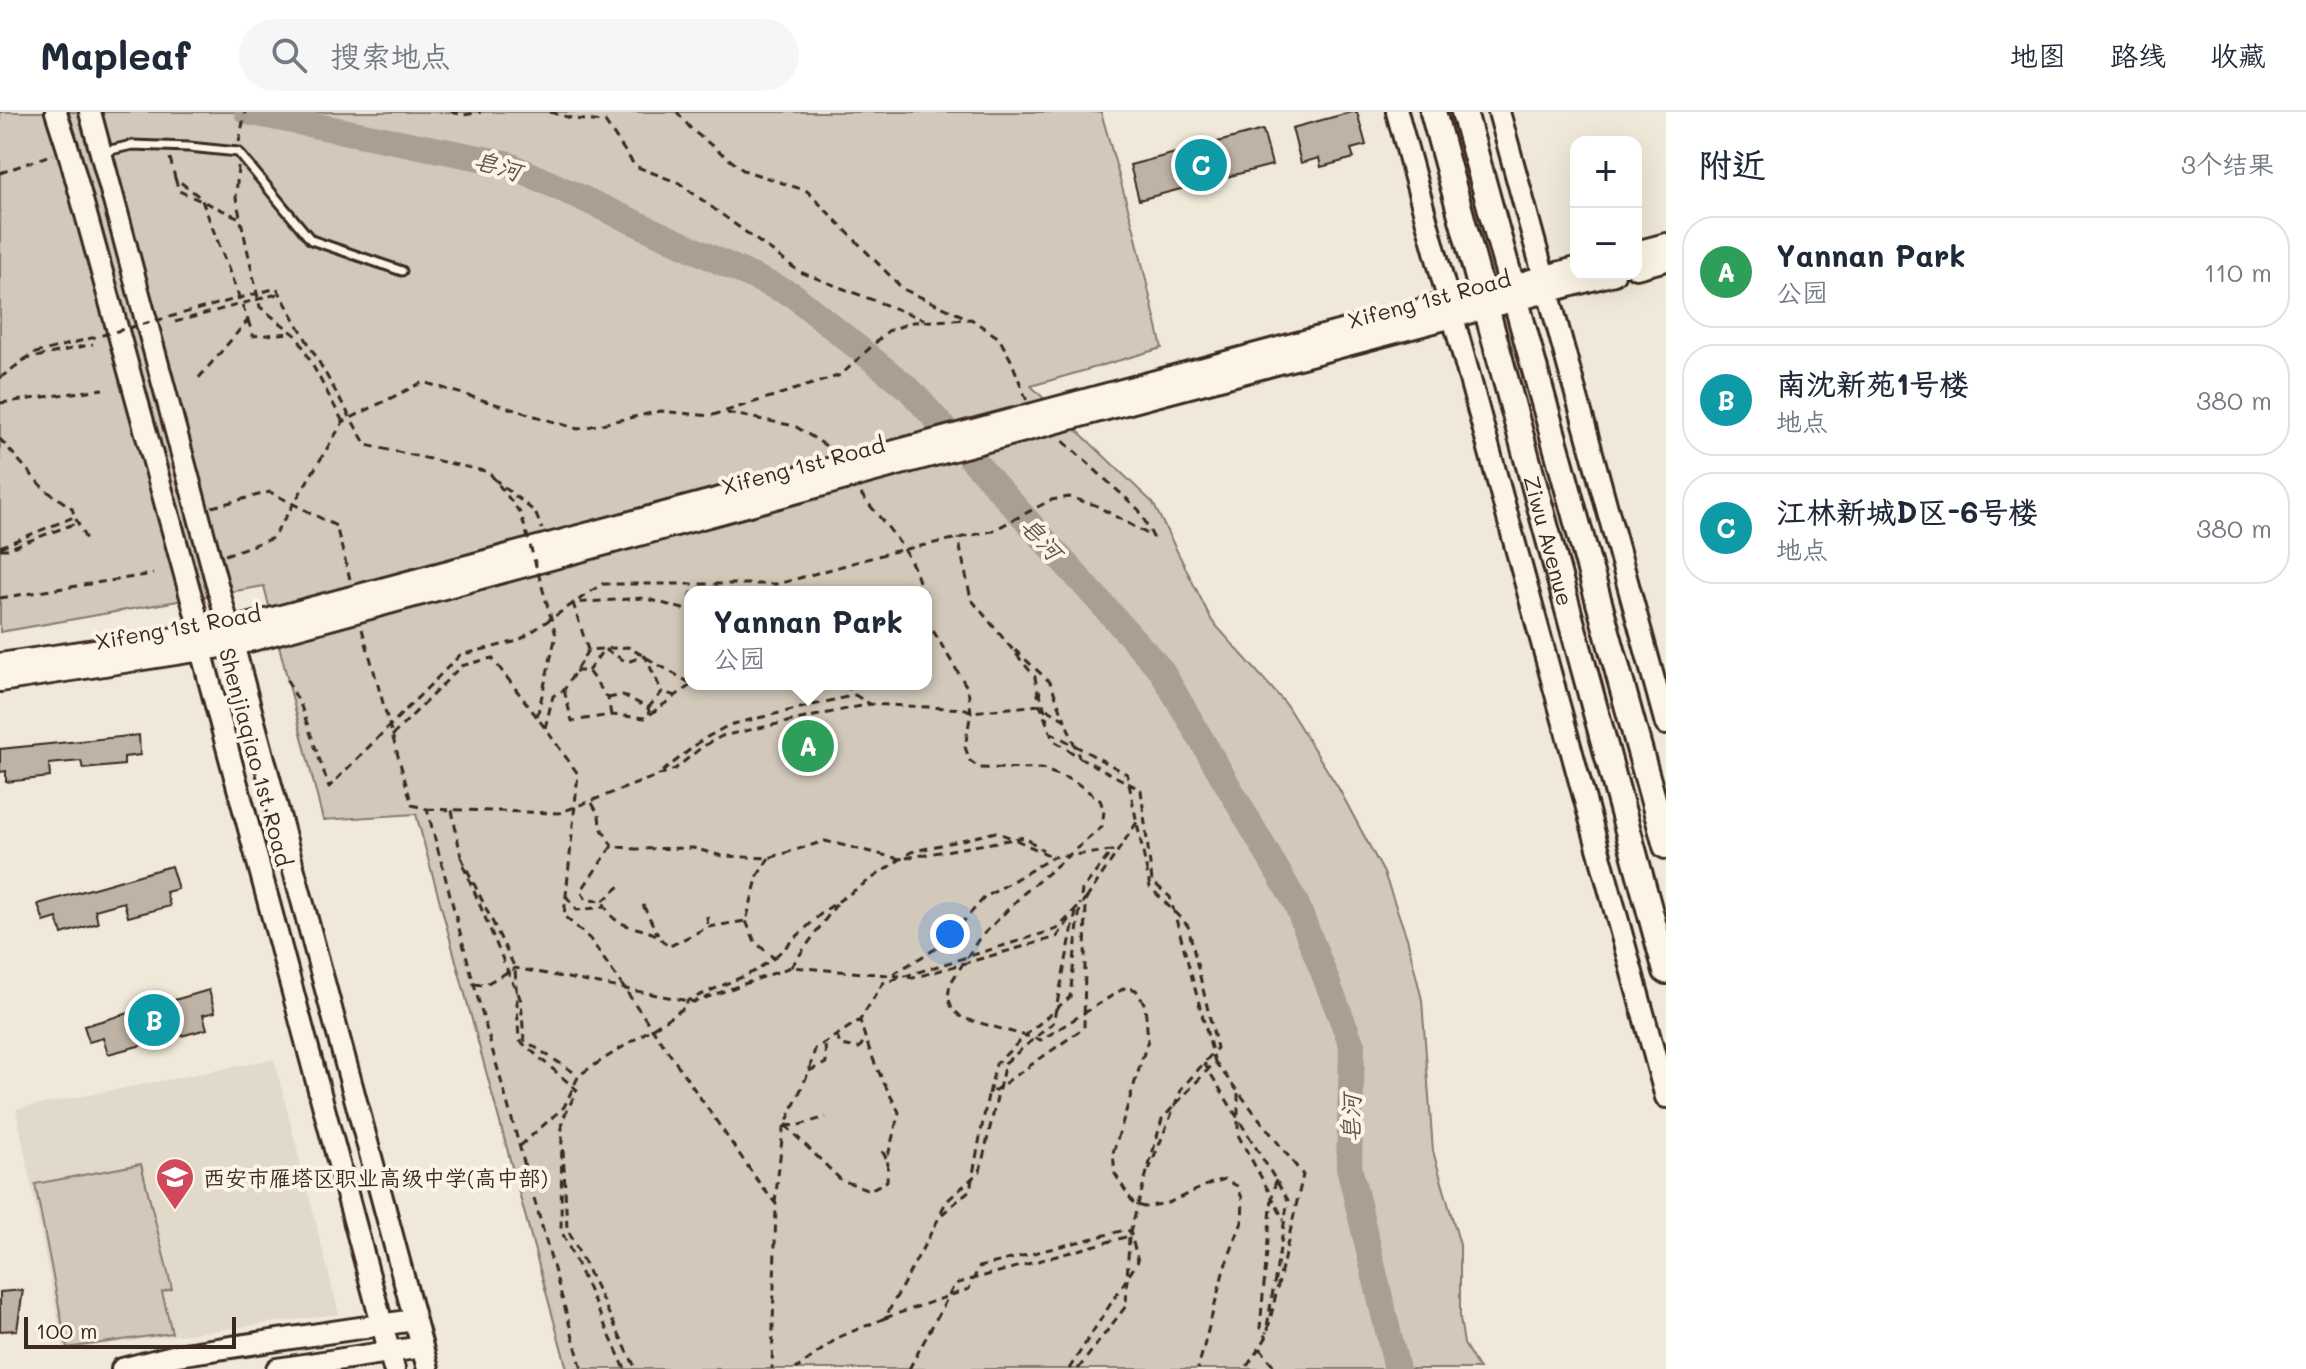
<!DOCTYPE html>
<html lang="zh">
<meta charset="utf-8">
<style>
:root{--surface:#fff;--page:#f6f6f7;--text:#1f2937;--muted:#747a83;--line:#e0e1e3;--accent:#d1495b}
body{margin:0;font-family:Mali,"LXGW WenKai TC",sans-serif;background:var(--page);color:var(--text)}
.controls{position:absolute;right:24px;top:24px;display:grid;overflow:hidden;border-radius:16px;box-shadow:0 8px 32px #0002}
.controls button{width:72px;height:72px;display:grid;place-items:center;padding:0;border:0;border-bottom:2px solid var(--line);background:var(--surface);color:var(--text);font:40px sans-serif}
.scale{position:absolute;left:24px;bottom:20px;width:212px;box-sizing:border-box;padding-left:8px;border:4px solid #3b2a1e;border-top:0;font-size:22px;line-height:28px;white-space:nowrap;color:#3b2a1e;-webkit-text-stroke:6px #fcf5e5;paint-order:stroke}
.you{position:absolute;left:950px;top:822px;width:28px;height:28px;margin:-20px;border:6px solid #fff;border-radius:50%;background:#1a73e8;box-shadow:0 0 0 12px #1a73e833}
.badge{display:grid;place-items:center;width:52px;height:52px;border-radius:50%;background:var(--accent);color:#fff;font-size:26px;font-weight:700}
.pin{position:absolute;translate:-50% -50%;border:4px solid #fff;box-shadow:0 2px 8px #0006}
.popup{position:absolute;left:684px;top:474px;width:248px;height:104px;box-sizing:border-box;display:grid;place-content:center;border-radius:16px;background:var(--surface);filter:drop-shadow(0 2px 6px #0005);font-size:26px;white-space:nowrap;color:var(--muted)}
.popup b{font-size:30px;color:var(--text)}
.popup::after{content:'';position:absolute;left:50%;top:100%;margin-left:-16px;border:16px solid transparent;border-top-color:var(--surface)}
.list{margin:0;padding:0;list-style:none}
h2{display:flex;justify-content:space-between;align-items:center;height:104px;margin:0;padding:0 32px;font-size:34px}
h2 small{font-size:26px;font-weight:400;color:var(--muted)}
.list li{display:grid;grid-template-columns:52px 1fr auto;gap:24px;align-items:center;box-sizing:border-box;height:112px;margin:0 16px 16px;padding:0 16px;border:2px solid var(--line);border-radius:32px}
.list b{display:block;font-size:30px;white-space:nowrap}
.list p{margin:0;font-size:26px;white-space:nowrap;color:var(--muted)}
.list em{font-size:26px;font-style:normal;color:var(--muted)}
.icon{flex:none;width:44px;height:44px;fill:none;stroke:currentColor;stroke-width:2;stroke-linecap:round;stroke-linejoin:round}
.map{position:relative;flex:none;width:1666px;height:1257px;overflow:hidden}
header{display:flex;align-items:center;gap:48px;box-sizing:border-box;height:112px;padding:0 40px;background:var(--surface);border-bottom:2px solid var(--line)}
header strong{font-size:38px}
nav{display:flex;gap:44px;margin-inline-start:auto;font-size:28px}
.search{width:560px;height:72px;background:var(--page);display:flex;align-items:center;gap:20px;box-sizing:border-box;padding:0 28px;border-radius:44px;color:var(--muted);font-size:30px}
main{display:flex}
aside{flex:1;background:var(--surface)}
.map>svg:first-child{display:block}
.built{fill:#e1d9c9}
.green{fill:#d2c9ba;stroke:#867a6c;stroke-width:2;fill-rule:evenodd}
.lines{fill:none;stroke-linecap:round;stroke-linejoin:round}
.river{stroke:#aaa091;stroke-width:26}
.building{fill:#beb3a4;stroke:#3b2a1e;stroke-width:2}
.lane-casing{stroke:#3b2a1e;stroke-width:13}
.secondary-casing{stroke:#3b2a1e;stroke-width:26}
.primary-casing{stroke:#3b2a1e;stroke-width:30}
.path{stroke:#3b2a1e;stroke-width:3;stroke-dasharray:8 6;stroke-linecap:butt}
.lane{stroke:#fcf5e5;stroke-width:7}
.secondary{stroke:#fcf5e5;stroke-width:20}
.primary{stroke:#fcf5e5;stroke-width:24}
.path-bridge{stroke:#3b2a1e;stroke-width:3;stroke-dasharray:8 6;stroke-linecap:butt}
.labels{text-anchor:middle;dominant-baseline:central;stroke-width:8;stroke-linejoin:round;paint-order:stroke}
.street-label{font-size:22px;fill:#3b2a1e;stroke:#fcf5e5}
.poi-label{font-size:22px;fill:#3b2a1e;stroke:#fcf5e5;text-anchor:start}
.water-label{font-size:24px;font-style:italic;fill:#625346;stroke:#fcf5e5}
</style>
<header>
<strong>Mapleaf</strong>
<div class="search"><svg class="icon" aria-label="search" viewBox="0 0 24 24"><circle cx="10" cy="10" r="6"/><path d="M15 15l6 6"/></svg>搜索地点</div>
<nav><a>地图</a><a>路线</a><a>收藏</a></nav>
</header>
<main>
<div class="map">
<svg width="1666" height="1257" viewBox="0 0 1666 1257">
<rect width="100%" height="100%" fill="#f0e9d9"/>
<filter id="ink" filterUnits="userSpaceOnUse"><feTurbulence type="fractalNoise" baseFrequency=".0125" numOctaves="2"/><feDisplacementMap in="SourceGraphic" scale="16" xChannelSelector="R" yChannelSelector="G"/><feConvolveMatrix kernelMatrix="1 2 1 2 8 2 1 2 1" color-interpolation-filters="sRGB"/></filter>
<g filter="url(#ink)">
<path class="built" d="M274 947 339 1202 64 1238 16 997Z"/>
<path class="green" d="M0 0H1101L1134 117 1162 236 1031 274 1153 391 1212 509 1285 591 1339 677 1384 761 1407 826 1422 888 1433 1039 1460 1133V1206L1464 1232 1479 1257H567L416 702 323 708 264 474 0 520ZM690 480H926V572H690Z
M141 1052 172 1177 162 1180 172 1221 67 1236 35 1072Z"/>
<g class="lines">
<path class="river" d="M247 0 505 51 793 183 910 278 1161 558 1296 791 1352 933 1349 1055 1397 1257"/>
</g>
<path class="building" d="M1352 0H1357L1366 33 1351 37 1354 46 1321 55 1319 46 1301 51 1292 16Z
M1263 18 1272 53 1139 88 1130 53Z
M139 623 140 643 124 645V653L83 657 81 649 49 652 50 665 6 670V659L0 660V637Z
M171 754 178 777 166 780 170 794 128 805 124 790 95 798 98 811 62 822 57 806 44 810 38 792Z
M209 878 215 900 203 903 207 917 166 928 162 913 138 920 142 933 108 942 103 926 89 930 84 914Z
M23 1178 17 1218 0 1219V1180Z"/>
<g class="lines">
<g class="lane-casing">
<path id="lane" d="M102 40 132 33 189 35 238 40 311 128 402 159"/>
</g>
<g class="secondary-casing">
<path id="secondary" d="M56 0 68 37 201 521V538L394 1257
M90 0 428 1257
M1397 0 1666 985
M1499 0 1666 612
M1636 140 1666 132
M1636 156 1666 148
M0 552 229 518 1576 156
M0 569 234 533 908 350 1614 162
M122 1257 177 1243 414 1208
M277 1257 422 1235"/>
</g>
<g class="primary-casing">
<g id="primary">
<path id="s1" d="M1433 0 1666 859"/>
<path d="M1464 0 1666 734"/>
</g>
</g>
<path class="path" d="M451 0 464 3 481 0
M550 0 574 7 605 10 635 54 679 71 800 160 925 208
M677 0 692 18 743 58 807 79 903 177 967 206
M239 30 245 0
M170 46 175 66 201 86 248 208 197 268
M238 54 236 86 260 195 297 224 343 310
M0 61 53 42
M175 66 179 79 240 106
M248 208 253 224 292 221
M23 248 93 232
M0 291 103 277
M727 301 795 314 831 337
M0 327 44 377 72 396C75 408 82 418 87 430
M493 366 535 400 542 417
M861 382C883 411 916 443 921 480
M212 395 270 380 336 414 350 467
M0 435 74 405
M0 437H7L79 410
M225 443 273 426 343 310 423 270 578 317 661 299 710 304 841 263 888 219 913 210 971 207 999 226 1011 248 1027 289
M0 486 153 462
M926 507 968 577 971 600 965 635 970 649 980 656 1042 657 1074 669 1100 688 1104 699 1102 715 1023 782 978 828 950 872 948 885 952 896 962 906 1041 928 1126 875 1136 878 1145 893 1148 928 1113 1041 1115 1062 1134 1092 1144 1095 1168 1091 1209 1072 1225 1067 1237 1074 1243 1088 1242 1110 1224 1157 1198 1257
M362 517 412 693 427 697 475 876 582 1257
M588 538 573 491 644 486 690 499
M1015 538 1050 570 1065 608
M575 559H588L608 586 611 603
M588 559 604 537 627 550 645 544 662 580
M287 568 301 594 329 675 460 543 518 529 602 472H778L892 440 992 419 1051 388 1069 385 1095 393 1153 425 1139 398 1061 327
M845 572 855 583 870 592 966 597 971 600 1040 593
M564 578 572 609 611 603 645 606 692 572
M1039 578 1048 609
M608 586 623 583 648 596 650 602
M648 596 662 580 676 584
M1047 597 1065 608 1079 645
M545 616 553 584 564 578 588 538 628 535 690 571
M1050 620 1127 662 1150 775 1188 814 1217 936 1182 976 1149 1058
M392 624 461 554 492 546 537 605
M662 660 702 628 729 613 855 583
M592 691 599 703 600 714 612 734
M427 697 559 701 675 657 702 635 722 624 870 592
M452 698 461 745
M461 745 515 856 519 928 577 978 562 1009 561 1118 625 1257
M769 746 758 763 746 809 708 815 668 835C664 830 660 825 654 822 632 812 613 817 603 789L586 788 581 779 612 734 635 737 693 736 722 744 769 746 825 729 900 747 1014 727 1053 745
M463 753 514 874
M566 784 577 798 604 795
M1086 787 1137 710
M603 789 620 774
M643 793 658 823
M707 804 708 815
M775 845 824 799 911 740 996 720 1014 727 1024 725 1043 738
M791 855 838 790
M893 862 942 833 984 786 1053 745 1112 739 1082 778 1080 793
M908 865 913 866 1057 825 1072 804
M474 872 484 873 515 856 694 890 791 855 900 864
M518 881 521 889 524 928 578 963
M837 923 840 933 859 936 865 928
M1215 950 1303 1063 1266 1226 1245 1257
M1204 951 1288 1088 1266 1221
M809 959 826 951 825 931
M1238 981V1023L1272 1085 1260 1216 1266 1226
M989 982 996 952 1026 923 1070 885 1080 795
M785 1013 841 1068 870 1078 887 1069 888 1044 899 1000C883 970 868 940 860 908
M785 1013 796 1014 826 1005
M520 1034 564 995 579 963 687 894V889L753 860 774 846 755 830 746 809
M563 1037 567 1116 636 1257
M882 1039 888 1049
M1276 1068 1272 1085 1284 1108
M775 1091 783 1018 809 959 815 937 860 908 883 871 1057 817 1086 787 1084 916 988 983 970 1078 940 1104 885 1206 839 1225 796 1257
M941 1100 946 1090 980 1059 1005 951 1053 911 1076 800
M885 1206 969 1177 979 1155 1125 1118 1130 1119 1138 1149 1069 1257
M1260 1236 1276 1257
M909 1257 955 1172 1129 1124 1162 1007 1215 950 1170 785 1152 769 1141 678 1079 645 1053 628 1040 593 1035 565 971 487 958 426
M1078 1257 1126 1194 1129 1124"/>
<use href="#lane" class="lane"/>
<use href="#secondary" class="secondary"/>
<use href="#primary" class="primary"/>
<path class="path-bridge" d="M175 210 281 181
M0 266 32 242 277 176 366 333 489 360 521 402 556 523 537 605 578 662 564 804 590 827 760 1072 776 1092 772 1257"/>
</g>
</g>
<defs>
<g id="school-pin" transform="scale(2)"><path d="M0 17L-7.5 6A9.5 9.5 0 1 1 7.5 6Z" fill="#d1495b" stroke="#fcf5e5"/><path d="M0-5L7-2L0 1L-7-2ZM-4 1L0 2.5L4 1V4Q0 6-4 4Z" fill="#fff"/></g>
</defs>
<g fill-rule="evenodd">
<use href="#school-pin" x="175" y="1065"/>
</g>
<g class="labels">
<g class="street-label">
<text transform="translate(1429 187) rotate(-15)">Xifeng 1st Road</text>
<text transform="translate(803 353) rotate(-15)">Xifeng 1st Road</text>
<text stroke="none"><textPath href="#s1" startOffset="444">Ziwu Avenue</textPath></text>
<text transform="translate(178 515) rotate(-10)">Xifeng 1st Road</text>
<text transform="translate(256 645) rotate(75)">Shenjiaqiao 1st Road</text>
</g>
<g class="poi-label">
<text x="203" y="1065">西安市雁塔区职业高级中学(高中部)</text>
</g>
<g class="water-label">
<text transform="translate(498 53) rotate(17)">皂河</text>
<text transform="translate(1042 426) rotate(48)">皂河</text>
<text transform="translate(1350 1006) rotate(-89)">皂河</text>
</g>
</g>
</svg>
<div class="controls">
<button>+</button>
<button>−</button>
</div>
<div class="scale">100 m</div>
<div class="you"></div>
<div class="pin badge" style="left:808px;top:634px;background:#2e9e5b">A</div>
<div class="popup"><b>Yannan Park</b>公园</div>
<div class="pin badge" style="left:154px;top:908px;background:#0f9aa8">B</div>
<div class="pin badge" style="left:1201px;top:53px;background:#0f9aa8">C</div>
</div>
<aside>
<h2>附近<small>3个结果</small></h2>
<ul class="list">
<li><span class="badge" style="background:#2e9e5b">A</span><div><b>Yannan Park</b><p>公园</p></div><em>110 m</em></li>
<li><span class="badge" style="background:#0f9aa8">B</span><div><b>南沈新苑1号楼</b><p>地点</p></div><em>380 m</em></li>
<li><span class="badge" style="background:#0f9aa8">C</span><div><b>江林新城D区-6号楼</b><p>地点</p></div><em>380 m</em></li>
</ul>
</aside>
</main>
